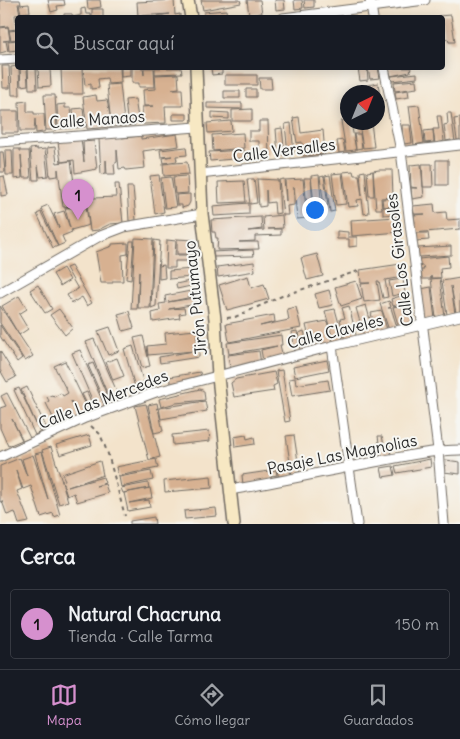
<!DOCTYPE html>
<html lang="es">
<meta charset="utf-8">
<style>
:root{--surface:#171b24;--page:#20242c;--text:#f1f3f6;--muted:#9ea1a6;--line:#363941;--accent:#d690ce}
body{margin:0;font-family:Delius,sans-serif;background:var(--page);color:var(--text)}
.compass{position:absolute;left:340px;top:85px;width:45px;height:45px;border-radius:50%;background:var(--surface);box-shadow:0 2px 12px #0003;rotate:43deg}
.you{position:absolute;left:314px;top:209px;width:18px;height:18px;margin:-12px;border:4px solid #fff;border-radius:50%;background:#1a73e8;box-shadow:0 0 0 8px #1a73e833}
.badge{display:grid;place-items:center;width:32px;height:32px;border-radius:50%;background:var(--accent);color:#111;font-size:16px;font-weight:700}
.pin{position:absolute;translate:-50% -41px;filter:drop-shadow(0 1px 2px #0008)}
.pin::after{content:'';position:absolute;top:26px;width:18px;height:15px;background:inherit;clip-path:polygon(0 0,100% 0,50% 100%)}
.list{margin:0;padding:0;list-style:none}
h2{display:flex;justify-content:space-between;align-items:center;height:65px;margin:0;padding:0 20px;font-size:21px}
h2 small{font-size:16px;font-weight:400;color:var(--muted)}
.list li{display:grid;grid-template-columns:32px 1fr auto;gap:15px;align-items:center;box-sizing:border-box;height:70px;margin:0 10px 10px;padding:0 10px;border:1px solid var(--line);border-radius:5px}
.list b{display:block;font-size:19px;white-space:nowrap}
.list p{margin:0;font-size:16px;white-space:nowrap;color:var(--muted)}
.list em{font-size:16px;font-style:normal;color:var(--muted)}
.icon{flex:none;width:28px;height:28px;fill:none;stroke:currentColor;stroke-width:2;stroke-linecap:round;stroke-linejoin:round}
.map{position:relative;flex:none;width:460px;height:524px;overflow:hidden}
.search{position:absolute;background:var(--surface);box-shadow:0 2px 12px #0003;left:15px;right:15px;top:15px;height:55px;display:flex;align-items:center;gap:12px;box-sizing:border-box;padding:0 18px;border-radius:5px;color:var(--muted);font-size:19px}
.sheet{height:145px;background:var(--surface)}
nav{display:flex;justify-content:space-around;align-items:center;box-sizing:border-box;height:70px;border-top:1px solid var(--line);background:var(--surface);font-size:14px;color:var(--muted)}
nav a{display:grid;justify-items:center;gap:2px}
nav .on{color:var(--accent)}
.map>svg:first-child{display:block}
.building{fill:#d7b191}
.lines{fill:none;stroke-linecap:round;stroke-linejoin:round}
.street-casing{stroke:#716b63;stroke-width:11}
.secondary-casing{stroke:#716b63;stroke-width:14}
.path{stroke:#716b63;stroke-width:2;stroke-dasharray:4 4;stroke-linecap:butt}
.street{stroke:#fff;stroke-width:9}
.secondary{stroke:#f7e8c3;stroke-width:11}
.labels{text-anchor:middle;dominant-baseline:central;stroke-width:4;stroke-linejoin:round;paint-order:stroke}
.street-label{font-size:16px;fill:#2b2b2b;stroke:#f6f6f2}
</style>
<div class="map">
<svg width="460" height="524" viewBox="0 0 460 524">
<rect width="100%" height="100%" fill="#f6f6f2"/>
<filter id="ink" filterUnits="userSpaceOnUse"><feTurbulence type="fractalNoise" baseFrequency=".02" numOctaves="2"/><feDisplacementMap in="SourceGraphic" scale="10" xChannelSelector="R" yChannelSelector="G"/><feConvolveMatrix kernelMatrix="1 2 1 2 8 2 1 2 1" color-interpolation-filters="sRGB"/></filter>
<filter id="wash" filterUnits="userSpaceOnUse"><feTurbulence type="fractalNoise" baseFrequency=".0096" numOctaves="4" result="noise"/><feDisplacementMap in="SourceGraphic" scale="20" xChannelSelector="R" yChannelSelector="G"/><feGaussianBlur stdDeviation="1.12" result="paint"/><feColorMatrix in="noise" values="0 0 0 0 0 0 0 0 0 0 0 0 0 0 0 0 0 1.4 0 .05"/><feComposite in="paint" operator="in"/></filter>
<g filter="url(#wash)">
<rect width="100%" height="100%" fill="#f3e3cb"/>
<g id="blocks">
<path class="building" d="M0 0H20L21 4H18L20 14 15 15 17 29 9 30 8 26 0 27Z
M48 0H64L65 5 57 6 58 10 51 12Z
M87 0H100L101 7 88 9Z
M174 0 175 15 180 14V18H157V16L170 14 138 16 137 2Z
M201 0H240L241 3 203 10Z
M247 0H260L262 13 249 15Z
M275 0H284L285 9 276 10Z
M294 0H302L303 8 295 9Z
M304 0H314V7L305 8Z
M29 4 30 12 21 13 19 5Z
M85 8 86 14H91V18H64V14H72L73 17 81 15V9Z
M92 9H103V18H92Z
M226 10 227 18H204V12Z
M451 15 455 42H449L448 39 445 40 442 18 438 16Z
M8 27 10 40 3 41H6L8 51 0 53V28Z
M18 30V39L11 40 9 31Z
M17 40 18 50 9 51 8 41Z
M2 66H9L10 88H3Z
M18 66 19 68 20 95H12L11 67Z
M20 68H27L28 85 21 86Z
M28 68H36L37 89H29Z
M38 68H50L51 86 39 87Z
M61 68H82L83 94H62Z
M83 68H120L121 83 108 84 107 78 98 79 99 88 91 89V84L85 85Z
M121 68H130V76L121 77Z
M132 68H143L144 75V68H154L155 87H139V83H132Z
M155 68H181L182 73 155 74Z
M211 68H222V74L212 75Z
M358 68H367L368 80 360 81Z
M368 68H378L380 78 370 79Z
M389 68H411L410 72 391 76Z
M417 73V78L392 81 391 76Z
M178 74 179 88 172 89H182L183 106H165L166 123 143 124 142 107 154 106H144L143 90 156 89 155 75Z
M225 75H257V85H225Z
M259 78H271L272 89H260Z
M416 80 417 88 395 91 394 82Z
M378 83 380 96 378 97V92H369L368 85Z
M120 84 124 121 135 120V125L87 129 83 97 96 95 97 101 107 100 110 115 107 85Z
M246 89H256V97H246Z
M408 90 409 97 396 99 395 92Z
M224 91H240V98H224Z
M44 95H55L57 130H46Z
M135 99 138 118 127 119 125 100Z
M27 101V112H34V114H44L45 131 43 132 36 133 35 119 34 131H20L19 102Z
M207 103H242V109L207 108Z
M65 104V108H71L73 128 58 129 57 105Z
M419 105 424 143 414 145 409 106Z
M83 108 85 127 75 128 73 109Z
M252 109V121H232V110Z
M1 111H18V133H1Z
M212 112 229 113V119L212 118Z
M447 113H451L455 142 452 143 451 140 446 141 444 125 448 124Z
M173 114H187V120H173Z
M437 116H441L444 141 435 144 433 129H439Z
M299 117 301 133 323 130 325 154 303 156 302 142 297 143 293 118Z
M460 118V140H457L454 119Z
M348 120V122H351L356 150 346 151 341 121Z
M231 121 232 131 208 133 207 123Z
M259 121H268L269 156 259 157V141H249V131H259Z
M371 122 374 147 363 148 359 124Z
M291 123 294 153 288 154 285 124Z
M402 125H410L412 143 403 144Z
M282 128 285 155H278L276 129Z
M433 130 434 142 425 143 424 131Z
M243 133 244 148 213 151 212 135Z
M177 134 179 146 143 151 145 168 126 170 125 168 119 169 117 150V162L114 164 115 174H107L106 160V173L101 174 99 139H104V137H121L122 138 141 136V139Z
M354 134H360L362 148 356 149Z
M81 139 84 162 83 142 94 141 97 169 75 173 74 160 61 162 58 142Z
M343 140 345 152 339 153 337 141Z
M55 147 57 163 71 161 77 205 63 207 58 169V176L50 177 47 148Z
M186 147 187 155 176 156 177 161 164 163 163 158 172 156 161 157 160 150Z
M37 148V150L45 149 48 176 40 177 38 165 39 180H33L30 149Z
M14 149H20V151H29L31 178H23L21 155 22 178 14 179Z
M5 150H12L13 175H6Z
M244 150 245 158 210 161 209 152Z
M0 152H3L5 172H0Z
M436 160H448V185H436Z
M187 162 189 174 164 176 163 164Z
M421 164 424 197 412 199 411 188H417L411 187 410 165Z
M422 164H432L433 187H423Z
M379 170H392L393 197 381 198 382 209H376L373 171Z
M353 171 354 175H359L362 196 360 172 365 171 369 213 364 214 362 199 357 200 358 206 348 207 343 172Z
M373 171 374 196H369L367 172Z
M342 173 346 204 336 205 332 174Z
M159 175 164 212 155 214 150 176Z
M319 175 322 212 315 213 311 176Z
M330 175 335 211 330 212 325 176Z
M4 176 8 195 1 196 0 177Z
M187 176 188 193 175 194 173 177Z
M324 176 328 205 324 206 320 177Z
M171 177 176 207 165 208 161 178Z
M304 178H311L313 206 307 207Z
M247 179H254L257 203 250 204Z
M257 179 278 180 280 213 275 214 274 202 267 203 266 190V206L259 207Z
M284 179 286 201 285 180 303 179 307 218 297 219 294 187V205L287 206 288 215H283L279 180Z
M244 181 246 202 219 203 218 182Z
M115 184H119L123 223 110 224 98 230 90 231 85 189 93 188 94 198 116 197Z
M127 187H133L136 220 129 221Z
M190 194V202L188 206 182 208V205H177L176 195Z
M396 198 397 206 383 207 382 199Z
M249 203V214L214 216 213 206Z
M434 204 435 213 446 212 447 220 460 219V229L413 233 412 224 415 223 414 215 425 214H414L413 206Z
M48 205 59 228 54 214 64 211 70 228 65 208 86 206 89 225 71 230 72 232 62 236 65 243 58 246 41 208Z
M383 207H396L397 214 383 215Z
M41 212 57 245 58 246 53 248 37 214Z
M282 215 283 228 268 229H281V235L255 236V241L239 242H258L259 249 217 250 218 238H216L215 232H212L211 220 261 217 262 229 248 231 264 230 263 217Z
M397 217 399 232 352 236 351 220Z
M337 231 348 232V237H357V246L349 247V239H337Z
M416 233H428L429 240 416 241Z
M135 238 153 239 150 308H138L139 272 137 309H131Z
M177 239 194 240V254H177Z
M154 240 160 241 156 306 151 308Z
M167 240 176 241 175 255H192V261H175V268H166Z
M130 241H134L131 280 126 279Z
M128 243V254L122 255 123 281H113V283H101L96 252 112 246V244Z
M451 246V255L419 257 418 248Z
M253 250 254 256 212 257V252Z
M317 254 323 276 307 280 301 258Z
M448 256 449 267 440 268 441 278H431V276V279H422L421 270H424L423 266H420L419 259Z
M254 262 255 271 218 277 217 267Z
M401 264 403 277 385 280 388 297 383 298 379 281H377L380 300 364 302 361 284 370 283H361L360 270Z
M164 265 165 278 159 279V266Z
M71 266 92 303 87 306 82 297 72 303 67 295 78 289 66 268Z
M63 268 70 280 60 286 53 274Z
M192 269V277L169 279V271Z
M248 276 251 288 264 284 269 299 227 310 219 285Z
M440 278 445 317 436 318 431 279Z
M460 278V312L456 313 451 286 455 314 447 315 442 281Z
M403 279 405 293 392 296 389 281Z
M194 280 195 285 177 289 176 284Z
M356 281 362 299 341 306 335 287Z
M38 285 52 309 45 313 30 290Z
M431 287 435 319 424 320 421 289Z
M196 290 197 296 168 302 194 298 196 304 169 309 184 308 185 313 179 314 180 318 153 322 152 313 160 311 159 304 166 303 165 296Z
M329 290 333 305 319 308 315 294Z
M407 294 409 302 393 306 391 299Z
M19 296 27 309 19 314 28 329 19 335 2 306Z
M389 301 391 307 388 308H391L397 327 389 330 380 304Z
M408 304 412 321 408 326 399 328 393 307Z
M366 305 374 334 364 336 356 308Z
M0 306 33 356 25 361 0 323Z
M349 306 357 339 345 341 340 319 345 318 342 308Z
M296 307 301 328 229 342 226 324 274 315 275 322 260 326 289 320 287 309Z
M59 309 73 328 65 335 50 315Z
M335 309 344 342 334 344 325 311Z
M129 311 134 328 123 331 118 314Z
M382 311 387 330 376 333 371 313Z
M327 321 333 345 312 350 306 325Z
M0 325 22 358 17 362 0 336Z
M110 327 119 351 108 355 98 331Z
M196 330 197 341H199V357L160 363 159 357 194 351 148 355 147 346 166 344 165 333Z
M297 331 300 350 295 351 292 332Z
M304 331 309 350 303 352 299 333Z
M281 335 282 345H280L283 357 263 361 261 350 277 346 229 354 227 343Z
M143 336 150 366 142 368 134 338Z
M94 339 121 401 112 405 86 342Z
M133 346 146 391 137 394 124 349Z
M80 350 105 407 97 411 72 353Z
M0 351 16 377 7 382 0 370Z
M259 351 261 364 230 368 228 355Z
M117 358 124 376 113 380 106 362Z
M327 360 329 370 295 377 293 367Z
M65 361 90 413 80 419 71 401 78 418 72 422 70 419 57 426 46 403 49 401 47 397 52 395 54 397 61 393 63 396 68 393 54 366Z
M93 363 111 404 106 406 88 365Z
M282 370 290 421 285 422 276 371Z
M200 372 201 378 171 386 169 377Z
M274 372 277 384 273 386 274 391 234 397 231 383 236 379Z
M295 378 296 385 328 380 330 390 292 396 289 379Z
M27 387 47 429 40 432 21 390Z
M19 388 40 432 35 435 14 390Z
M200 389 204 391 205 400 176 403 161 407 159 399Z
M87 392 95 411 91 413 82 394Z
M7 393 30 438 23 441 12 419 22 440 8 446 0 428V408L6 406 1 396Z
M205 401 207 411 161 419 159 408Z
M157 403 158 408 156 409 158 408 163 431 154 433 148 405Z
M146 404 160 457 149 460 135 406Z
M209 431 210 441 173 445 172 435Z
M89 435 92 445 60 455 56 445Z
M246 435 247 439 254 437 255 444 235 447 234 437Z
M294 435 300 475 292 476 286 436Z
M378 436H382L384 445 389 444 391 455 381 456Z
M51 447 68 501 59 504 42 450Z
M42 452 60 515 54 517 53 513 41 517 31 486 23 489 16 470 22 489 17 491 29 522 19 524 15 512 7 515 2 501 0 502V466L20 458 27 476 22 459 33 455 48 499 35 454Z
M156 459 158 468 118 476 116 467Z
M430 459 431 467 397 473 395 466Z
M446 460 460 462V474L444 472Z
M100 461 103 475 68 487 103 477 105 483 96 486 105 484 108 493 77 502 74 493 67 496 62 481 65 480 62 474Z
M289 466 291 476 279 479 277 469Z
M393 466 395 475 383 477 381 468Z
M276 470 277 475 271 476 272 481 243 485 242 475Z
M151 471 153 480 121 487 119 477Z
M211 476 212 488 165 492 164 481Z
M148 483 149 488 123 493 121 488Z
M150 488 152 498 129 503 149 500 150 507 128 511 124 493Z
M216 508 217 516 185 519 184 511Z
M154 517 155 524H130V521Z"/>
</g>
</g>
<g filter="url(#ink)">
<use href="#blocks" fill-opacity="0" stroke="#716b63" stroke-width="1"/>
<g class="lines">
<g class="street-casing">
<path id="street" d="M370 0 373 18
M283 18 425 0
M0 60 18 59
M384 68 401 151 438 450 444 524
M0 142 197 127
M200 174 460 145
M0 293 98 237 124 227 202 214
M332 346 357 524
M0 457 85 418 156 392 332 346 460 316
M230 490C281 482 330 470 380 461 407 456 433 450 460 450"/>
</g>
<g class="secondary-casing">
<path id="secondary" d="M188 0 191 18
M196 68 202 214 215 319 218 377 234 524"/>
</g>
<path class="path" d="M227 318 235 317 282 296 358 271
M91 426 100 434 108 454 125 516"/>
<use href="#street" class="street"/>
<use href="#secondary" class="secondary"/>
</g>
</g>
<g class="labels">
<g class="street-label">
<text transform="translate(97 119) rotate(-4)">Calle Manaos</text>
<text transform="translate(284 150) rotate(-7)">Calle Versalles</text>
<text transform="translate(399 260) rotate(-97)">Calle Los Girasoles</text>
<text transform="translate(195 298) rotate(-96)">Jirón Putumayo</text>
<text transform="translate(335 331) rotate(-14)">Calle Claveles</text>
<text transform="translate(103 399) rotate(-21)">Calle Las Mercedes</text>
<text transform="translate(342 454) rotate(-11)">Pasaje Las Magnolias</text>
</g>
</g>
</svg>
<svg class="compass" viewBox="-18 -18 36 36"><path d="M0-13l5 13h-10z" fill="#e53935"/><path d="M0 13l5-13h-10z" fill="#9ea1a6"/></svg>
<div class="you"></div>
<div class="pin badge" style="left:78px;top:220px">1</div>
<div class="search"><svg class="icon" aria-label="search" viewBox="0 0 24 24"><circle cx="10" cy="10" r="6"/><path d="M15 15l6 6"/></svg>Buscar aquí</div>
</div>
<section class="sheet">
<h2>Cerca<small></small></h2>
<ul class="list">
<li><span class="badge">1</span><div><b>Natural Chacruna</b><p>Tienda · Calle Tarma</p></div><em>150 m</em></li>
</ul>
</section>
<nav>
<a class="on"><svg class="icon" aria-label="map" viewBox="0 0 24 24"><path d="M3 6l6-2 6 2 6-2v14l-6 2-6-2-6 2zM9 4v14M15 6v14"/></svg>Mapa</a>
<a><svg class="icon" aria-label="directions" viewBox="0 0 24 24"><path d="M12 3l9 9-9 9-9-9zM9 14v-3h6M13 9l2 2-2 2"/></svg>Cómo llegar</a>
<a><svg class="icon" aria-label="saved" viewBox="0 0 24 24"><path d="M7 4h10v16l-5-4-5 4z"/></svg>Guardados</a>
</nav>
